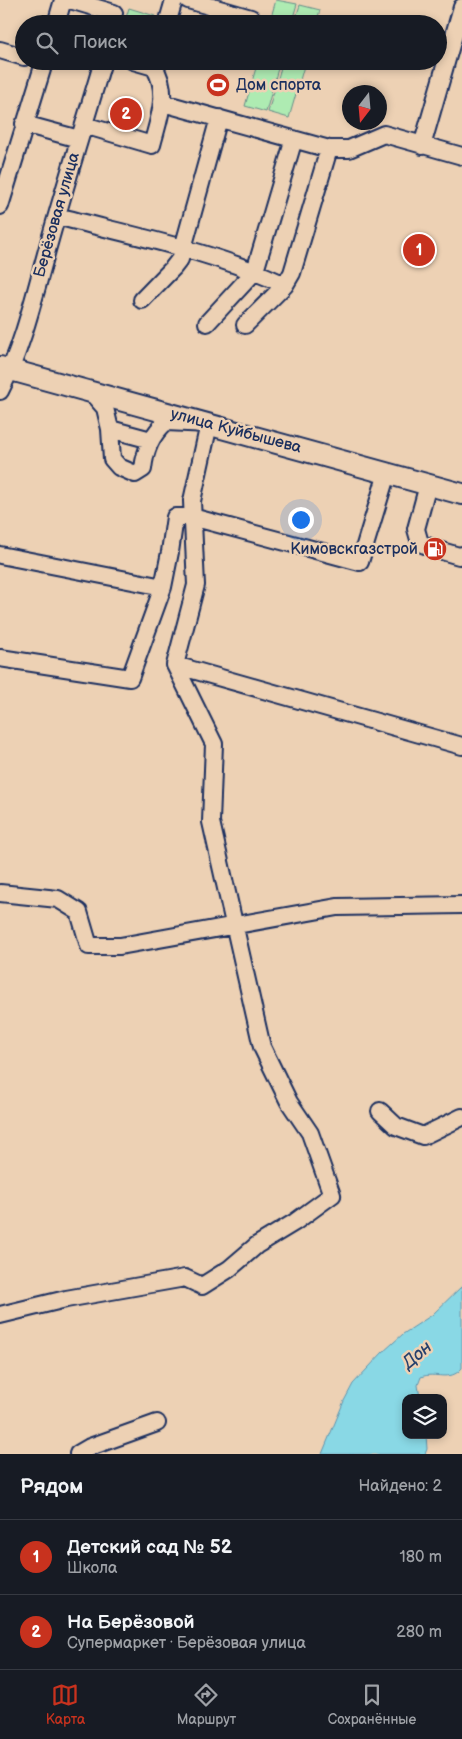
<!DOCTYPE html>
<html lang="ru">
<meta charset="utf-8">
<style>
:root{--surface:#171b24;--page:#20242c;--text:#f1f3f6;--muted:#9ea1a6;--line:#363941;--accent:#c8321e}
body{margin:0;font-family:"Balsamiq Sans",sans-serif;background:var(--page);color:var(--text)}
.controls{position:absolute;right:15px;bottom:15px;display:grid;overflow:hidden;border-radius:10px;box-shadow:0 2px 8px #0003}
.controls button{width:45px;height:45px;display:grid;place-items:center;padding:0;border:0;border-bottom:1px solid var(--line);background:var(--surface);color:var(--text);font:25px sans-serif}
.compass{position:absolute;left:342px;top:85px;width:45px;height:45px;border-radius:50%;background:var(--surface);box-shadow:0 2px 8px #0003;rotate:196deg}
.you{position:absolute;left:300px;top:519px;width:18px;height:18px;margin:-12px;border:4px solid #fff;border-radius:50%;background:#1a73e8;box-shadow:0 0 0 8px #1a73e833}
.badge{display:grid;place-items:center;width:32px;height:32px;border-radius:50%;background:var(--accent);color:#fff;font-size:16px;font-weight:700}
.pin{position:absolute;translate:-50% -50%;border:2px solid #fff;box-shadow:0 1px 5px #0006}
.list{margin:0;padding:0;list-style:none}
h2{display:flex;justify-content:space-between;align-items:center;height:65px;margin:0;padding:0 20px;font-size:21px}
h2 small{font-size:16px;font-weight:400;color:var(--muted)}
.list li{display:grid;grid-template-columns:32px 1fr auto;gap:15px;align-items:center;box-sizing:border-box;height:75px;padding:0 20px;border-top:1px solid var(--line)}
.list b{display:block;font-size:19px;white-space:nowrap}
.list p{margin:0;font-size:16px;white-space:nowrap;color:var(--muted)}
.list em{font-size:16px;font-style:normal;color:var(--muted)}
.icon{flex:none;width:28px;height:28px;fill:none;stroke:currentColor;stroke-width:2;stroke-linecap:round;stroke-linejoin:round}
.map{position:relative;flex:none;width:462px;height:1454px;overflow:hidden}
.search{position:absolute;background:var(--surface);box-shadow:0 2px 8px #0003;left:15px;right:15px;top:15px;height:55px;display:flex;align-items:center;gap:12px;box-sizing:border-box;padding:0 18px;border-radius:28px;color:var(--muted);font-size:19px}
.sheet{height:215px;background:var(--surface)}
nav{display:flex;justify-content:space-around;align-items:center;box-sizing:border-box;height:70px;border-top:1px solid var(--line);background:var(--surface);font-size:14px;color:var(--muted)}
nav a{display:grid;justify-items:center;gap:2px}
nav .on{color:var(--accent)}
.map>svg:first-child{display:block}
.green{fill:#aeebb2;stroke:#648d88}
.water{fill:#89d8e5;stroke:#5d94af}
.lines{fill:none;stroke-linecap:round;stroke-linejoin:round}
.minor-casing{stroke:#1b2f5e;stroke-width:20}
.major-casing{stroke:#1b2f5e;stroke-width:24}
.minor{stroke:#edd1b4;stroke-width:16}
.major{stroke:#edd1b4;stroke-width:20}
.labels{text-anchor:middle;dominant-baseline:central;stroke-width:5;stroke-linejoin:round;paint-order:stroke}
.poi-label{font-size:16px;fill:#1b2f5e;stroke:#edd1b4;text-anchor:start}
.street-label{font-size:16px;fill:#1b2f5e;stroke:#edd1b4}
.water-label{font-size:18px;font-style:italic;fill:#26406c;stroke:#edd1b4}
</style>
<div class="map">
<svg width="462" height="1454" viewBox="0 0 462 1454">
<rect width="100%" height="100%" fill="#edd1b4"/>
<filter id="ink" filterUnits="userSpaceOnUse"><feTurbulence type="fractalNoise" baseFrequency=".02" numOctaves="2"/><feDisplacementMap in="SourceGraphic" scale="10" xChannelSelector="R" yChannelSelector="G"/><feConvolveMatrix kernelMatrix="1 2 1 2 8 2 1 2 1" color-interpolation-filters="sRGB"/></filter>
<g filter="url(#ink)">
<path class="green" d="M276 0 297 4 291 24H269Z
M300 5 320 10 316 24H294Z
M129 8 155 16 153 24H124Z
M258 61H280L266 112 245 106Z
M283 61 304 66 289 118 268 112Z"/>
<path class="water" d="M462 1286V1368C450 1383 435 1371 421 1377L418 1385 420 1398H406V1435H426L427 1449 425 1454H322L344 1401 353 1384 383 1352 403 1334 432 1315Z"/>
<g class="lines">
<g class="minor-casing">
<path id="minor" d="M70 0 114 13
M188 0 251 18
M56 24 63 0
M167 24 174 0
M0 50 24 57
M133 61 154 67
M163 103 329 149H349L384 134 462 156
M24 124 79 139
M84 125 152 145C159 118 170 92 154 67L155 61
M422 146 462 7
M0 206 44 63
M57 216C133 236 213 251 285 285
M142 300 173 268 180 259 219 118
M207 323 255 271 294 139
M245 325 285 285 292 273 329 149
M0 391C24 345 35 292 49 243 66 182 85 122 103 61
M110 429 151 440
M428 485 416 529 420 543 435 549 459 556 462 555
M0 555 163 587 170 552 175 517H192L360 562 387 473
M0 658 130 678 163 587
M175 665 462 746
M0 893 58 899 79 912 89 946H120L337 907 462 905
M380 1111 396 1126 423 1136 462 1117
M0 1315 66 1299 185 1278 202 1286 229 1269 257 1245 295 1222 332 1195 310 1133 289 1102 262 1047 211 822 214 744 175 665 196 585 192 501 209 424 166 422C151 435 145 450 143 469L135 474 119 467 112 459 110 429 105 408 91 392
M78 1454 90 1447 157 1423"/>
</g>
<g class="major-casing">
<path id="major" d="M0 367 462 494"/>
</g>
<use href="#minor" class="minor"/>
<use href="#major" class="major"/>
</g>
</g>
<defs>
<g id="stadium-disc" transform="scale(1.25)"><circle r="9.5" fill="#c8321e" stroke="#edd1b4"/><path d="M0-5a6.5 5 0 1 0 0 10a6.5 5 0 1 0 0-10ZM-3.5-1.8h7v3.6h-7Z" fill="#fff"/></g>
<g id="fuel-disc" transform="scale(1.25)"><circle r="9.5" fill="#c8321e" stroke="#edd1b4"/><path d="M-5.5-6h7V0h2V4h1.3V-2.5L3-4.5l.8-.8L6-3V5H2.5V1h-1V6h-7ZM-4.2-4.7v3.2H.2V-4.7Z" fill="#fff"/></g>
</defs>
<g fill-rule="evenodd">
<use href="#stadium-disc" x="218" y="85"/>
<use href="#fuel-disc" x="435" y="549"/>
</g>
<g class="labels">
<g class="poi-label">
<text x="236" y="85">Дом спорта</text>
<text x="418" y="549" text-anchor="end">Кимовскгазстрой</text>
</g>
<g class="street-label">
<text transform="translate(57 215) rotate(-74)">Берёзовая улица</text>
<text transform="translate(236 431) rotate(15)">улица Куйбышева</text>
</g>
<g class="water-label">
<text transform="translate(417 1355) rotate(-40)">Дон</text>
</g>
</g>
</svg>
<div class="controls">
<button><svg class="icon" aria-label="layers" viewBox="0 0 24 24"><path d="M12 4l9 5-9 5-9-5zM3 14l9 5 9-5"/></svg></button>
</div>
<svg class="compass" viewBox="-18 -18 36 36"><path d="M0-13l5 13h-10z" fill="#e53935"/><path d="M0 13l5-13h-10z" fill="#9ea1a6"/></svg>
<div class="you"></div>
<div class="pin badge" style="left:419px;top:250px">1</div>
<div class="pin badge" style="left:126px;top:114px">2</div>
<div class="search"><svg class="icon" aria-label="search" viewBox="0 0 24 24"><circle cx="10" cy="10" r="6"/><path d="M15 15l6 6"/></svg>Поиск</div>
</div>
<section class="sheet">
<h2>Рядом<small>Найдено: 2</small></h2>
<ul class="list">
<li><span class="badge">1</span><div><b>Детский сад № 52</b><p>Школа</p></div><em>180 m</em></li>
<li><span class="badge">2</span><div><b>На Берёзовой</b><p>Супермаркет · Берёзовая улица</p></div><em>280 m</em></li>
</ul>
</section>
<nav>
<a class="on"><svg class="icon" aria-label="map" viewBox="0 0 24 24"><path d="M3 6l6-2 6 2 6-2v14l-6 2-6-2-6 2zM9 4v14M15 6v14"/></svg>Карта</a>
<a><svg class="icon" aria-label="directions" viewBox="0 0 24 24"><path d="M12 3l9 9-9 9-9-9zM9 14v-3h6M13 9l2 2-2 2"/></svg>Маршрут</a>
<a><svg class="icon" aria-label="saved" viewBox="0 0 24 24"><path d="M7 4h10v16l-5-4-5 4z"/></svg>Сохранённые</a>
</nav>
